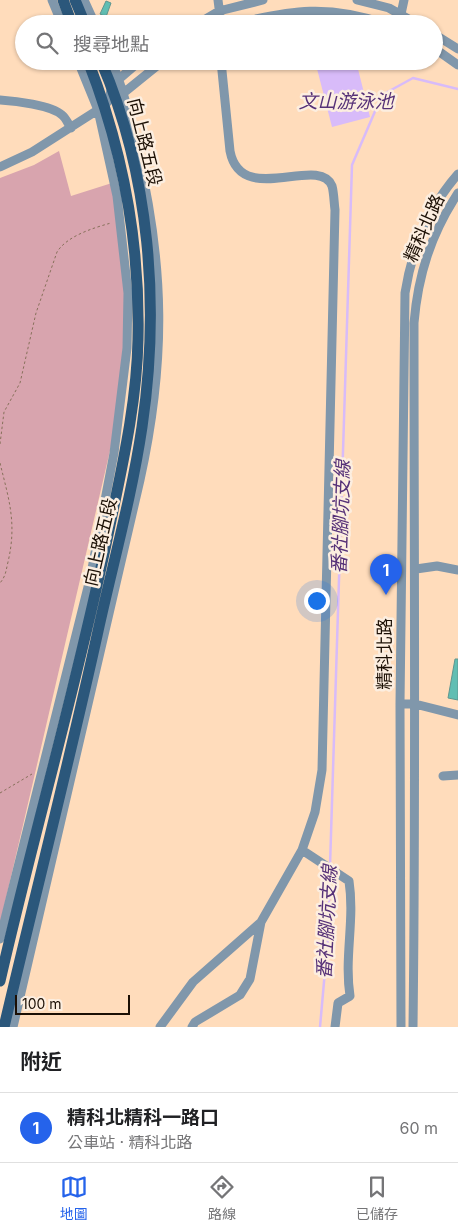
<!DOCTYPE html>
<html lang="zh-TW">
<meta charset="utf-8">
<style>
:root{--surface:#fff;--page:#f2f2f2;--text:#202124;--muted:#757577;--line:#e0e0e0;--accent:#2563eb}
body{margin:0;font-family:Inter,"Noto Sans TC",sans-serif;background:var(--page);color:var(--text)}
.scale{position:absolute;left:15px;bottom:12px;width:115px;box-sizing:border-box;padding-left:5px;border:2px solid #1b0f04;border-top:0;font-size:14px;line-height:18px;white-space:nowrap;color:#1b0f04;-webkit-text-stroke:4px #fceee0;paint-order:stroke}
.you{position:absolute;left:316px;top:600px;width:18px;height:18px;margin:-12px;border:4px solid #fff;border-radius:50%;background:#1a73e8;box-shadow:0 0 0 8px #1a73e833}
.badge{display:grid;place-items:center;width:32px;height:32px;border-radius:50%;background:var(--accent);color:#fff;font-size:16px;font-weight:700}
.pin{position:absolute;translate:-50% -41px;filter:drop-shadow(0 1px 2px #0008)}
.pin::after{content:'';position:absolute;top:26px;width:18px;height:15px;background:inherit;clip-path:polygon(0 0,100% 0,50% 100%)}
.list{margin:0;padding:0;list-style:none}
h2{display:flex;justify-content:space-between;align-items:center;height:65px;margin:0;padding:0 20px;font-size:21px}
h2 small{font-size:16px;font-weight:400;color:var(--muted)}
.list li{display:grid;grid-template-columns:32px 1fr auto;gap:15px;align-items:center;box-sizing:border-box;height:70px;padding:0 20px;border-top:1px solid var(--line)}
.list b{display:block;font-size:19px;white-space:nowrap}
.list p{margin:0;font-size:16px;white-space:nowrap;color:var(--muted)}
.list em{font-size:16px;font-style:normal;color:var(--muted)}
.icon{flex:none;width:28px;height:28px;fill:none;stroke:currentColor;stroke-width:2;stroke-linecap:round;stroke-linejoin:round}
.map{position:relative;flex:none;width:458px;height:1027px;overflow:hidden}
.search{position:absolute;background:var(--surface);box-shadow:0 1px 4px #0004;left:15px;right:15px;top:15px;height:55px;display:flex;align-items:center;gap:12px;box-sizing:border-box;padding:0 18px;border-radius:28px;color:var(--muted);font-size:19px}
.sheet{height:135px;background:var(--surface)}
nav{display:flex;justify-content:space-around;align-items:center;box-sizing:border-box;height:70px;border-top:1px solid var(--line);background:var(--surface);font-size:14px;color:var(--muted)}
nav a{display:grid;justify-items:center;gap:2px}
nav .on{color:var(--accent)}
.map>svg:first-child{display:block}
.green{fill:#d8a4ae}
.water{fill:#d8bbf9}
.lines{fill:none;stroke-linecap:round;stroke-linejoin:round}
.stream{stroke:#d8bbf9;stroke-width:2.5}
.building{fill:#61beb3;stroke:#60968f}
.path{stroke:#87705a;stroke-width:1;stroke-dasharray:2.5 2.5;stroke-linecap:butt}
.minor{stroke:#8097ab;stroke-width:9}
.major{stroke:#2b577b;stroke-width:11}
.labels{text-anchor:middle;dominant-baseline:central;stroke-width:5;stroke-linejoin:round;paint-order:stroke}
.street-label{font-size:18px;fill:#1b0f04;stroke:#fceee0}
.water-label{font-size:19px;font-style:italic;fill:#563178;stroke:#fceee0}
</style>
<div class="map">
<svg width="458" height="1027" viewBox="0 0 458 1027">
<rect width="100%" height="100%" fill="#ffdcbb"/>
<path class="green" d="M59 151 71 196 112 183 124 287V340L112 442 0 924V178L34 165Z"/>
<path class="water" d="M315 61H356L370 117 332 127Z"/>
<g class="lines">
<path class="stream" d="M330 866 352 165 382 95 413 78 458 89
M320 1027 328 937 330 871"/>
</g>
<path class="building" d="M106 1 111 3 106 17 100 14Z
M455 659H458V700L448 698Z"/>
<g class="lines">
<path class="path" d="M0 444 4 412 20 383 36 313 57 252C67 236 93 228 111 223
M0 463C9 500 17 523 8 562 6 570 6 576 0 583
M0 793 32 774"/>
<path class="minor" d="M52 0 62 24
M84 0 95 24
M218 0 221 24
M357 0 389 8 417 24
M401 14 404 0
M197 24 219 11 263 0
M234 24C292 10 328 4 386 24
M434 34 458 49
M434 48 458 65
M121 95 163 61
M0 100C15 101 51 105 62 115 66 118 68 124 71 128
M0 167 32 152 104 106 109 100 112 85 140 61
M416 569 437 566 458 570
M400 704H415L458 715
M443 776 458 775
M302 850 349 881C355 920 344 957 350 996L338 1003 335 1027
M0 939 90 579 114 453 127 348 128 293 117 196 98 110 78 61
M13 1027 140 480C166 361 165 267 137 149 130 119 124 89 111 61
M160 1027 193 982 261 922
M192 1027 195 1022 240 995 250 979 261 922 302 850 315 812 322 770 335 210C334 203 334 193 332 186 319 154 241 208 230 151L221 61
M401 1027 400 704 405 293C412 249 428 208 458 174
M413 1027C416 792 414 558 414 323 418 275 431 234 458 193"/>
<path class="major" d="M63 0 72 24
M75 0 85 24
M0 981C34 832 77 685 108 535 121 471 137 404 138 339 140 243 123 150 88 61
M4 1027C35 895 69 763 98 631 113 563 132 495 142 427 160 305 150 175 101 61"/>
</g>
<g class="labels">
<g class="street-label">
<text transform="translate(145 142) rotate(76)">向上路五段</text>
<text transform="translate(424 228) rotate(-66)">精科北路</text>
<text transform="translate(100 542) rotate(-77)">向上路五段</text>
<text transform="translate(384 654) rotate(-90)">精科北路</text>
</g>
<g class="water-label">
<text x="346" y="101">文山游泳池</text>
<text transform="translate(341 517) rotate(-88)">番社腳坑支線</text>
<text transform="translate(327 922) rotate(-87)">番社腳坑支線</text>
</g>
</g>
</svg>
<div class="scale">100 m</div>
<div class="you"></div>
<div class="pin badge" style="left:386px;top:595px">1</div>
<div class="search"><svg class="icon" aria-label="search" viewBox="0 0 24 24"><circle cx="10" cy="10" r="6"/><path d="M15 15l6 6"/></svg>搜尋地點</div>
</div>
<section class="sheet">
<h2>附近<small></small></h2>
<ul class="list">
<li><span class="badge">1</span><div><b>精科北精科一路口</b><p>公車站 · 精科北路</p></div><em>60 m</em></li>
</ul>
</section>
<nav>
<a class="on"><svg class="icon" aria-label="map" viewBox="0 0 24 24"><path d="M3 6l6-2 6 2 6-2v14l-6 2-6-2-6 2zM9 4v14M15 6v14"/></svg>地圖</a>
<a><svg class="icon" aria-label="directions" viewBox="0 0 24 24"><path d="M12 3l9 9-9 9-9-9zM9 14v-3h6M13 9l2 2-2 2"/></svg>路線</a>
<a><svg class="icon" aria-label="saved" viewBox="0 0 24 24"><path d="M7 4h10v16l-5-4-5 4z"/></svg>已儲存</a>
</nav>
